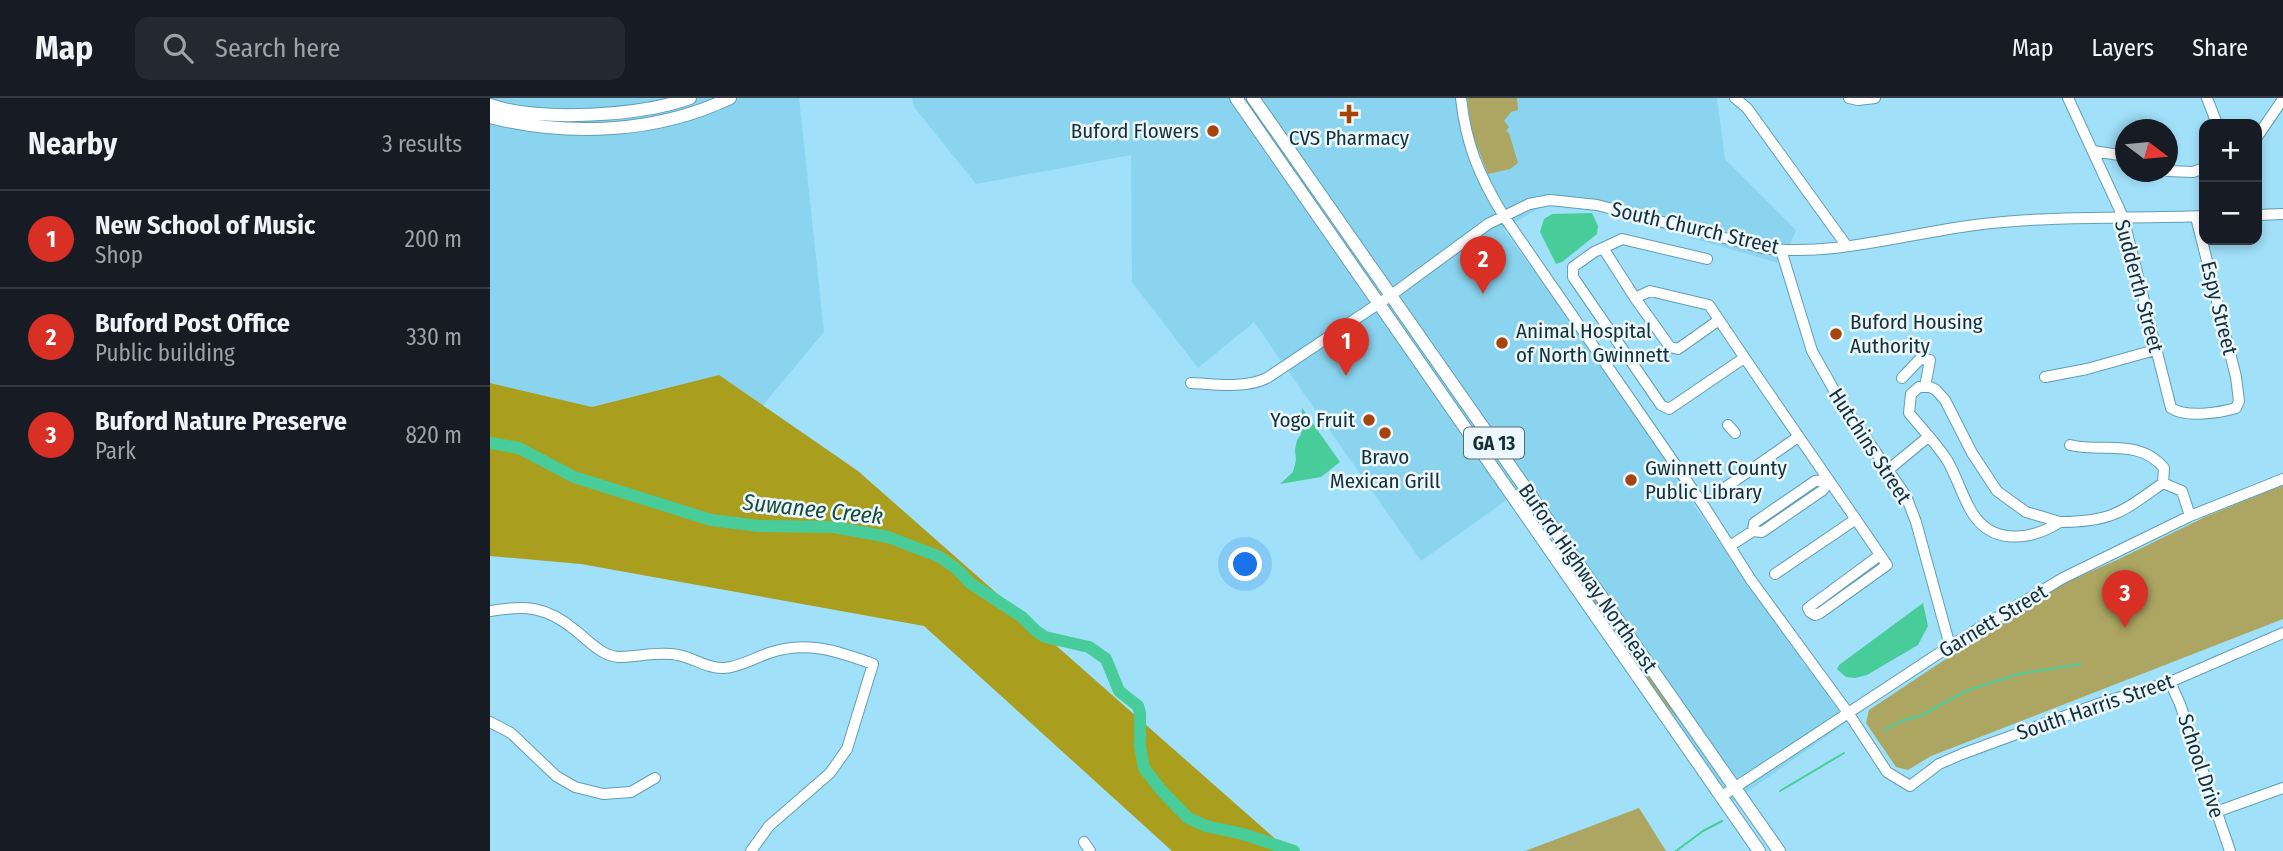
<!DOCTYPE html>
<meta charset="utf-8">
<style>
:root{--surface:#171b24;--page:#242831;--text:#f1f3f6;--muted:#9ea1a6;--line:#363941;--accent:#d93025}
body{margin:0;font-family:"Fira Sans Condensed",sans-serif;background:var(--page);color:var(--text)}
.controls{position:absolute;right:21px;top:21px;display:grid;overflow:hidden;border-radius:14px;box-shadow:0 4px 10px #0003}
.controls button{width:63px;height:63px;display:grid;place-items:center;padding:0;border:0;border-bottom:2px solid var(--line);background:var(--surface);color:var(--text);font:35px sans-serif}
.compass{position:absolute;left:1625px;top:21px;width:63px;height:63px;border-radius:50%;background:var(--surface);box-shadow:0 4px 10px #0003;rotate:106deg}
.you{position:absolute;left:756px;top:467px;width:24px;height:24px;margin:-18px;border:5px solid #fff;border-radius:50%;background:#1a73e8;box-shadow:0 0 0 10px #1a73e833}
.badge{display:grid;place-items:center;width:46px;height:46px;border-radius:50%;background:var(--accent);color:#fff;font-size:23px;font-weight:700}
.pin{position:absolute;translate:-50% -58px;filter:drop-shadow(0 2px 4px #0008)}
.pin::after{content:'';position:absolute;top:37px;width:24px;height:21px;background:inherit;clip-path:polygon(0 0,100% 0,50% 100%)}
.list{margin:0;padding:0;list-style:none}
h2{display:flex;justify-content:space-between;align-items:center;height:91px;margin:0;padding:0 28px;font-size:30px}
h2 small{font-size:23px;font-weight:400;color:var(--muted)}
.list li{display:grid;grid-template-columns:46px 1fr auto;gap:21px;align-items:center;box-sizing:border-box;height:98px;padding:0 28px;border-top:2px solid var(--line)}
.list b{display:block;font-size:26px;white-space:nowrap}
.list p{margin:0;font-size:23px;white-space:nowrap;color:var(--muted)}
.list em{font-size:23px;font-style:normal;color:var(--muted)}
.icon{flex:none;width:38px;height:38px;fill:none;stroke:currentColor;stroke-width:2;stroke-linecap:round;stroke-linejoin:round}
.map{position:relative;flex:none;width:1793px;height:753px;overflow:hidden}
header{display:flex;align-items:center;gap:42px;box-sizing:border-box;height:98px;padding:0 35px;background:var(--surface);border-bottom:2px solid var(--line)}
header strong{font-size:33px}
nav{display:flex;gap:38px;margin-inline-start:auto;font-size:24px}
.search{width:490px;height:63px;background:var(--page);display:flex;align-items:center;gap:18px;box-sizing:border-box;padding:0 24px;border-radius:14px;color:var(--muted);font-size:26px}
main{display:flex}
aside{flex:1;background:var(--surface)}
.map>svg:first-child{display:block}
.built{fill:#8bd4ef}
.green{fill:#aca662}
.forest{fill:#a99e1d}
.water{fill:#48cd9a}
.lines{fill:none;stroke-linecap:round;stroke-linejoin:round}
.stream{stroke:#48cd9a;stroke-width:2}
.river{stroke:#48cd9a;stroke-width:12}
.minor-casing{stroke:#609eb6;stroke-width:12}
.major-casing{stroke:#609eb6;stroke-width:14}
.minor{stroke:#fff;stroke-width:10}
.major{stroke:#fff;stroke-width:12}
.poi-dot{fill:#a7440a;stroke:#ecf8fd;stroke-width:2.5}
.labels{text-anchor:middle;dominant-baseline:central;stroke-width:5;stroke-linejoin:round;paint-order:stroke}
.shield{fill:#ecf8fd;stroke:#566c74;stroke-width:2}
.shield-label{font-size:19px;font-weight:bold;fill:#16303a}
.poi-label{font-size:21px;fill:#16303a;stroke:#ecf8fd;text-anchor:start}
.street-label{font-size:21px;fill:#16303a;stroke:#ecf8fd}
.water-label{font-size:23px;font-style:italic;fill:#174c38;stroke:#ecf8fd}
</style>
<header>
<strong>Map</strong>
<div class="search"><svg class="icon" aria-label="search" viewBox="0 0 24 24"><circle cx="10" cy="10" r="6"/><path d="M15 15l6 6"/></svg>Search here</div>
<nav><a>Map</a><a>Layers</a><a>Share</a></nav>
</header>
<main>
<aside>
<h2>Nearby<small>3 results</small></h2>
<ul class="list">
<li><span class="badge">1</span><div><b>New School of Music</b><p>Shop</p></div><em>200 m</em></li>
<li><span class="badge">2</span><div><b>Buford Post Office</b><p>Public building</p></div><em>330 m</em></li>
<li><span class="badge">3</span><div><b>Buford Nature Preserve</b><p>Park</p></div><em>820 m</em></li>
</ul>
</aside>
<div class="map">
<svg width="1793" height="753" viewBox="0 0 1793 753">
<rect width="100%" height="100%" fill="#a0e0f8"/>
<path class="built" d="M0 0H309L334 234 273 307 229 277 102 309 0 285Z
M422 0H1227L1235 61 1306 132 1292 166 1066 101 1013 131 1179 355 1207 412 1357 624 1240 706 1073 452 1028 394 931 463 764 224 708 270 642 184 641 57 486 86 424 9Z"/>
<path class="green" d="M977 0H1027L1028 12 1021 14 1014 23 1019 29 1016 33 1019 35 1028 65 1020 71 998 76 982 35Z
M1793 387V521L1441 658 1418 672 1406 669 1376 625 1379 612 1563 490 1627 462 1715 419Z
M1064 444 1078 459 1190 621 1189 622 1174 605 1062 445Z
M1149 710 1176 753H1035Z"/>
<path class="forest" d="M229 277 368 373 799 753H682L434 528 91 466 0 458V285L102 309Z"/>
<path class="water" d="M1102 115 1108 128 1107 136 1072 164 1066 166 1050 134 1054 121 1062 116Z
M812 310 850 364 831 379 790 386 803 374 806 362 805 352 807 342 811 336Z
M1433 505 1438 528 1428 547 1377 577 1365 580 1356 579 1347 571 1349 567Z"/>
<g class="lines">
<path class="stream" d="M1394 633 1411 623 1430 618 1478 592 1529 576 1591 566
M1290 693 1354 655
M1186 753 1213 733 1232 723"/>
<path class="river" d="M0 345 29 350 84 379 221 422 269 428 344 429 398 439 450 459 468 472 480 485 532 519 546 533 555 539 599 549 616 561 629 593 648 608 650 615V648L654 670 671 692 698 720 716 728 753 736 804 753"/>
<g class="minor-casing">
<path id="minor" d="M971 0C976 47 989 77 1013 117L1214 408 1261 482 1359 616 1397 674 1420 688 1449 666 1472 656 1608 606 1680 584 1793 535
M1245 0 1257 10 1356 147
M1359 0 1368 2 1385 0
M1578 0 1633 119 1681 310C1696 320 1729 315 1746 310L1749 303 1746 279 1706 119
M1717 0 1727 26
M1767 39 1793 1
M1603 53 1636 58
M1678 73 1703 74 1714 70
M1767 117 1793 116
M1113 150 1104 154 1083 169V179L1171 307 1179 311 1254 260
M1291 152 1322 253 1349 301 1416 398 1426 424 1460 548
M1217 161 1132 141 1113 150 1145 200 1160 193 1219 207C1277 294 1338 380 1397 467L1330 515 1325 517 1320 514 1318 510 1390 457
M1145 200 1180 249 1188 251 1229 222
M1555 279 1597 271 1665 252
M1412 280 1430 261 1440 262 1435 289
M701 285C726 286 754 291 777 280L900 198 998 126 1039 106 1060 102 1107 107 1273 150C1343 159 1415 136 1485 127 1561 117 1638 121 1714 118
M1429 289H1440L1446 292 1455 302 1482 355 1507 393 1536 414 1570 424C1540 443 1500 448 1480 411 1471 395 1466 377 1457 362 1446 345 1431 330 1419 315L1421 296Z
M1238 327 1245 335
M1580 347C1614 355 1649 340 1674 370L1673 385 1692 393 1700 418
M1398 372 1438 339
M1236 389 1308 339
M1570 424C1622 424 1632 414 1673 385
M1240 448 1263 433 1272 434 1333 392 1339 382 1325 383 1264 425 1263 433
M1285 476 1366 421
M0 513C35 507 56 508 85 532 98 542 111 558 129 559 149 559 169 553 188 557 204 560 218 571 234 570 250 569 264 560 279 555 316 542 348 553 383 566L357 651 340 675 279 728 261 753
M1680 584 1690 606 1740 753
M0 624 21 635 66 678 85 689 113 696 141 694 165 680
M1232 698 1460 548 1573 480 1700 418 1793 381
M1726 714 1793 690
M594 744 600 753"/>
</g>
<g class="major-casing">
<path id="major" d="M746 0 1269 753
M763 0 1289 753
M0 7C50 24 150 18 200 0
M0 19C79 39 167 35 240 0"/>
</g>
<use href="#minor" class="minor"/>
<use href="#major" class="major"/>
</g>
<g class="poi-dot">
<path d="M855.5 5.5h7v7h7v7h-7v7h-7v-7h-7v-7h7z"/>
<circle cx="723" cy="33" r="7"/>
<circle cx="1346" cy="236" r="7"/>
<circle cx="1012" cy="245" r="7"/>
<circle cx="879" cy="322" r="7"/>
<circle cx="895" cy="335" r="7"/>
<circle cx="1141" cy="382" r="7"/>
</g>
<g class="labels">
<rect class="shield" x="974" y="329.5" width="60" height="31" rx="5"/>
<g class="shield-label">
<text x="1004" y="345">GA 13</text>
</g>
<g class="poi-label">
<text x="709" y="33" text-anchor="end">Buford Flowers</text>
<text x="859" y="40" text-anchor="middle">CVS Pharmacy</text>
<text x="1360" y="224">Buford Housing<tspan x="1360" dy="24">Authority</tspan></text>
<text x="1026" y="233">Animal Hospital<tspan x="1026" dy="24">of North Gwinnett</tspan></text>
<text x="865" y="322" text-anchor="end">Yogo Fruit</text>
<text x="895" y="359" text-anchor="middle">Bravo<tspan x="895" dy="24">Mexican Grill</tspan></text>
<text x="1155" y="370">Gwinnett County<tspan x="1155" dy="24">Public Library</tspan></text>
</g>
<g class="street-label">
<text transform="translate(1205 130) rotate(13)">South Church Street</text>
<text transform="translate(1649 188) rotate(75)">Sudderth Street</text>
<text transform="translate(1729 210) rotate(76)">Espy Street</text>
<text transform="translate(1380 348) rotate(57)">Hutchins Street</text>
<text transform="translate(1098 480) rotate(55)">Buford Highway Northeast</text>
<text transform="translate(1503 523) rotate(-31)">Garnett Street</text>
<text transform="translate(1605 609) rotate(-19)">South Harris Street</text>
<text transform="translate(1711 668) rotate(72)">School Drive</text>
</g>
<g class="water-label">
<text transform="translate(323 411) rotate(6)">Suwanee Creek</text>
</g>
</g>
</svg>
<div class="controls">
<button>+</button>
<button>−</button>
</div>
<svg class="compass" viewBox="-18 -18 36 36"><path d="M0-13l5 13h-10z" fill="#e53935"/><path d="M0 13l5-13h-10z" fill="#9ea1a6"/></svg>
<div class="you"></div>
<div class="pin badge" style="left:856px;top:278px">1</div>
<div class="pin badge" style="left:993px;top:196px">2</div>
<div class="pin badge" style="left:1635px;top:530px">3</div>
</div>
</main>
